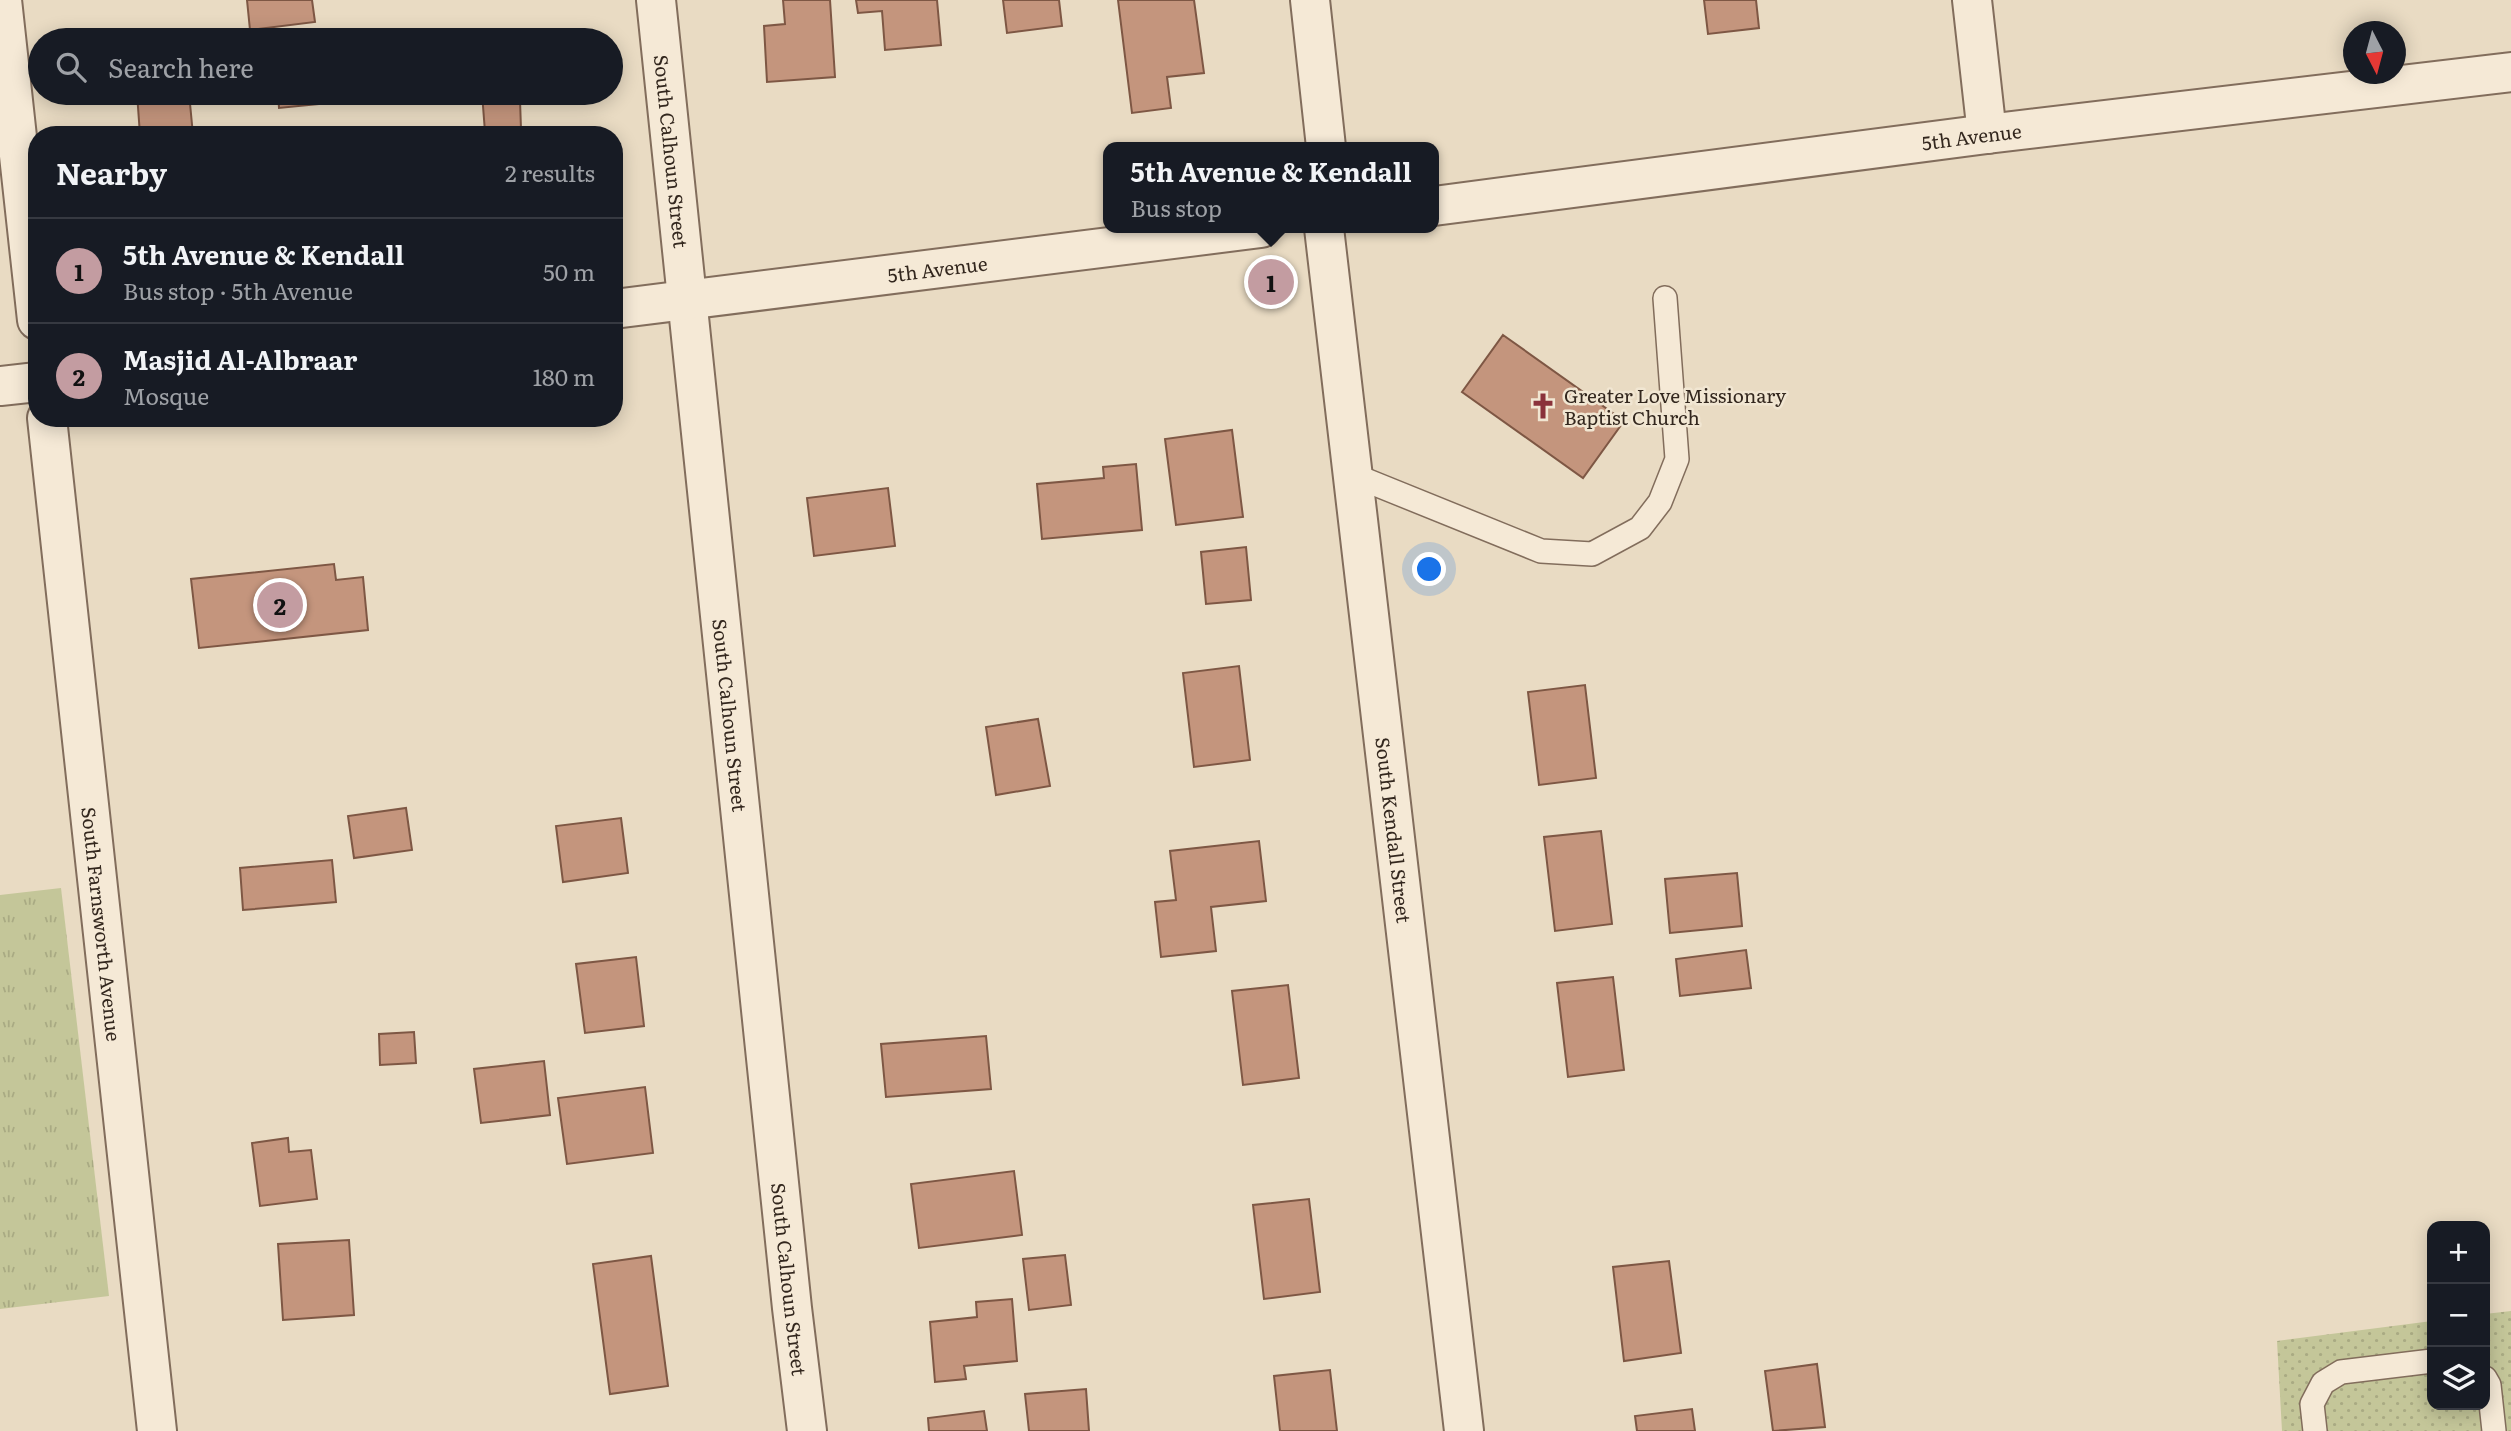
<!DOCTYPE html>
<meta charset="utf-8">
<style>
:root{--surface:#171b24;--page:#20242c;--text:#f1f3f6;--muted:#9ea1a6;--line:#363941;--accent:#c39ca1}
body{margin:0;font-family:Literata,serif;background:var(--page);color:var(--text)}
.controls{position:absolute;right:21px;bottom:21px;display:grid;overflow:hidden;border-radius:14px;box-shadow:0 4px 18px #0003}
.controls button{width:63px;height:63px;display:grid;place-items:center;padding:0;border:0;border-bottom:2px solid var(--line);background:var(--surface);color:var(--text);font:35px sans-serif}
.compass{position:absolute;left:2343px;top:21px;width:63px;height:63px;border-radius:50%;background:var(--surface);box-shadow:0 4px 18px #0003;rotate:174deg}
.you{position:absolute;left:1430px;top:570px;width:24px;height:24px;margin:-18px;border:5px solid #fff;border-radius:50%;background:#1a73e8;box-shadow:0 0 0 10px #1a73e833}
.badge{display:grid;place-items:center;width:46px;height:46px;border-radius:50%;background:var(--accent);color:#111;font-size:23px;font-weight:700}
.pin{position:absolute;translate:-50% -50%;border:4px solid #fff;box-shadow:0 2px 7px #0006}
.popup{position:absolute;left:1103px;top:142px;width:336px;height:91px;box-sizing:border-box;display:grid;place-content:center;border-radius:14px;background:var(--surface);filter:drop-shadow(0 2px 5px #0005);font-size:23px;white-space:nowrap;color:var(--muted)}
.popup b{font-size:26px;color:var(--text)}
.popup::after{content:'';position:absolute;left:50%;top:100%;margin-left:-14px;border:14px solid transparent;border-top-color:var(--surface)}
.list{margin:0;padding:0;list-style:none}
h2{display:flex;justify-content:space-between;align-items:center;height:91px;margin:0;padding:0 28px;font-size:30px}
h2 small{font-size:23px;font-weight:400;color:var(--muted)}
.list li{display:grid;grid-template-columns:46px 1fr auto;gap:21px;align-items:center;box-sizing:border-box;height:105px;padding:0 28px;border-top:2px solid var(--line)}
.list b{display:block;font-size:26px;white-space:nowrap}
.list p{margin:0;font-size:23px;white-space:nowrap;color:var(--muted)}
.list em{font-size:23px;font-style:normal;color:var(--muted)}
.icon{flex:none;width:38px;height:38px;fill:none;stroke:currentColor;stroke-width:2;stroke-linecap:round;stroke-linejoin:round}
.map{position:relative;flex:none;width:2511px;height:1431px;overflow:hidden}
.search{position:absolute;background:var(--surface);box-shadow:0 4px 18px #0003;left:28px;top:28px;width:595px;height:77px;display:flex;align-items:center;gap:18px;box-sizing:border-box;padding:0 24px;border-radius:38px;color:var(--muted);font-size:26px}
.panel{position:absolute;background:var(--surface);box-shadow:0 4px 18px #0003;left:28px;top:126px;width:595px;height:301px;border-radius:28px}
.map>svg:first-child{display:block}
.grass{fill:url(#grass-dots)}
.park{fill:url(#park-tufts)}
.building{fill:#c4957d;stroke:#7e5744;stroke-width:2}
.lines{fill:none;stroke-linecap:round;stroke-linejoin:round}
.service-casing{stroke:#826d5c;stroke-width:26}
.minor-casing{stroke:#826d5c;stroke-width:42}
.tertiary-casing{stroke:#826d5c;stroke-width:42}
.service{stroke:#f5e9d6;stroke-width:23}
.minor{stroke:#f5e9d6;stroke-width:38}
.tertiary{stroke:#f5e9d6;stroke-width:38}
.labels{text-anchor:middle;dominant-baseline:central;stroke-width:5;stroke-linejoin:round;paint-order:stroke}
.street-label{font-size:19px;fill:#33271e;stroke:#f1e6d2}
.poi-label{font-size:19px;fill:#33271e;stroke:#f1e6d2;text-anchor:start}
</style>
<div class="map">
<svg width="2511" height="1431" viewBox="0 0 2511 1431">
<defs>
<pattern id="grass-dots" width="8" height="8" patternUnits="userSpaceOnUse" patternTransform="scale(1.75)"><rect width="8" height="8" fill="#c4c699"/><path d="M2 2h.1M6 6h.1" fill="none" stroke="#a9aa83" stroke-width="1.8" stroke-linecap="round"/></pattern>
<pattern id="park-tufts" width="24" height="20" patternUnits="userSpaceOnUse" patternTransform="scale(1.75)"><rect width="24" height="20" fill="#c4c699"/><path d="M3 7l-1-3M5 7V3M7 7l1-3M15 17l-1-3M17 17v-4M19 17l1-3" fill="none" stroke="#a9aa83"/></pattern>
</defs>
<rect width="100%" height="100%" fill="#e9dbc3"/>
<path class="grass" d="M2511 1311V1431H2282L2277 1341 2432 1321V1405H2485V1314Z"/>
<path class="park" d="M61 888 109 1296 0 1309V895Z"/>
<path class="building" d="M247 0H312L315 22 250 30Z
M783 0H830L835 77 767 82 764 26 785 24Z
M856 0H937L941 45 885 50 882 11 858 13Z
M1003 0H1059L1062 26 1007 33Z
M1118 0H1194L1204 73 1167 77 1171 108 1132 113Z
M1704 0H1756L1759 28 1708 34Z
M137 93H189L193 135H140Z
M278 93H317L318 104 279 108Z
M482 93H526L527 99 520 100 521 129 485 132Z
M1503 335 1624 421 1583 478 1462 392Z
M1232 430 1243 517 1176 525 1165 439Z
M1136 464 1142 530 1042 539 1037 484 1104 478 1103 467Z
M888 488 895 546 814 556 807 498Z
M1246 547 1251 600 1206 604 1201 552Z
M334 564 336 580 363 577 368 630 199 648 191 579Z
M1239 666 1250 760 1194 767 1183 673Z
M1585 685 1596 778 1539 785 1528 692Z
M1038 719 1050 786 996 795 986 727Z
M406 808 412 850 354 858 348 816Z
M621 818 628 873 563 882 556 826Z
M1601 831 1612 924 1555 931 1544 837Z
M1259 841 1266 901 1211 907 1216 951 1161 957 1155 902 1176 900 1170 851Z
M332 860 336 902 243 910 240 868Z
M1737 873 1742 926 1670 933 1665 879Z
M1746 950 1751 988 1680 996 1676 959Z
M636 957 644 1026 585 1033 576 964Z
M1613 977 1624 1070 1568 1077 1557 983Z
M1288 985 1299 1078 1243 1085 1232 991Z
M414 1032 416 1063 380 1065 379 1034Z
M986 1036 991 1089 886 1097 881 1044Z
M544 1061 550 1115 481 1123 474 1069Z
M645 1087 653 1153 567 1164 558 1098Z
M288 1138 289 1152 311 1150 317 1199 260 1206 252 1143Z
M1014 1171 1022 1235 919 1248 911 1184Z
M1309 1199 1320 1292 1264 1299 1253 1205Z
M349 1240 354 1315 283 1320 278 1244Z
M1065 1255 1071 1305 1029 1310 1023 1259Z
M651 1256 668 1386 610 1394 593 1264Z
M1669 1261 1681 1353 1624 1361 1613 1267Z
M1012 1299 1017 1361 964 1366 966 1379 935 1382 930 1322 977 1317 976 1302Z
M1817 1364 1825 1427 1773 1431 1765 1371Z
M1330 1370 1337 1431H1280L1274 1376Z
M1086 1389 1089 1431H1029L1025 1394Z
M1692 1409 1695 1431H1637L1635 1416Z
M984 1411 987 1431H929L928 1418Z"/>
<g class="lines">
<g class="service-casing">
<path id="service" d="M1353 475 1541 551 1592 554 1640 528 1660 502 1677 459 1665 298
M2485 1378 2489 1385 2494 1431
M2315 1431 2312 1404 2323 1383 2341 1372 2432 1361"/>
</g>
<g class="minor-casing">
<g id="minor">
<path d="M2 0 37 320"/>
<path id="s1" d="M656 0 792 1308 807 1431"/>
<path d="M1310 0 1326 147"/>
<path d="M1972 0 1987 134"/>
<path id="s2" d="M1324 228 1464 1431"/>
</g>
</g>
<g class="tertiary-casing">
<g id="tertiary">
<path id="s3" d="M1434 206 1987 134 2511 72"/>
<path id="s4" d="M614 309 1261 228"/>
<path d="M0 386 37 382"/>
<path id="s5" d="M47 418 157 1431"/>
</g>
</g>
<use href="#service" class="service"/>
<use href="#minor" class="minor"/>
<use href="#tertiary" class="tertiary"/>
</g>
<defs>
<g id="church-bare" transform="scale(2.1)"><path d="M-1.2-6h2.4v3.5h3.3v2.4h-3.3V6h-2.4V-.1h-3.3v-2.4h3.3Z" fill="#8a323a" stroke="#f1e6d2" stroke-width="2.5" paint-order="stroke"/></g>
</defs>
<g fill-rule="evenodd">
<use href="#church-bare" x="1543" y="406"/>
</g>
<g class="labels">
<g class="street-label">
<text stroke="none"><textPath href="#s3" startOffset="542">5th Avenue</textPath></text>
<text stroke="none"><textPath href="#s1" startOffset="152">South Calhoun Street</textPath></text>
<text stroke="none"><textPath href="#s4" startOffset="326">5th Avenue</textPath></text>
<text stroke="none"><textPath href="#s1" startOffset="719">South Calhoun Street</textPath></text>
<text stroke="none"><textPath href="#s2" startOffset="606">South Kendall Street</textPath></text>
<text stroke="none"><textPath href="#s5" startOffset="509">South Farnsworth Avenue</textPath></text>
<text stroke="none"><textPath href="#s1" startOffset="1286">South Calhoun Street</textPath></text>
</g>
<g class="poi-label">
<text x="1564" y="395">Greater Love Missionary<tspan x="1564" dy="22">Baptist Church</tspan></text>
</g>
</g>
</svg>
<div class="controls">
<button>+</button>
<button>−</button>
<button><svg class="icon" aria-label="layers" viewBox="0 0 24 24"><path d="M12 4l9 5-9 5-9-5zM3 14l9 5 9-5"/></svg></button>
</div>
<svg class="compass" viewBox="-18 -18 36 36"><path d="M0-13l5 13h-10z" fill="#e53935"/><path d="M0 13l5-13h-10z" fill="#9ea1a6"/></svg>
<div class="you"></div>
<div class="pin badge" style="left:1271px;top:282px">1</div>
<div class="popup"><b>5th Avenue &amp; Kendall</b>Bus stop</div>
<div class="pin badge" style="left:280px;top:605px">2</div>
<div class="search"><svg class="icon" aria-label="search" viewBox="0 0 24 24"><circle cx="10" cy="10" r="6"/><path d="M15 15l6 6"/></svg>Search here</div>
<section class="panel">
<h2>Nearby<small>2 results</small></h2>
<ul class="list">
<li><span class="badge">1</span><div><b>5th Avenue &amp; Kendall</b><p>Bus stop · 5th Avenue</p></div><em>50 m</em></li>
<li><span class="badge">2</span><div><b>Masjid Al-Albraar</b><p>Mosque</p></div><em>180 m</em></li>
</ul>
</section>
</div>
